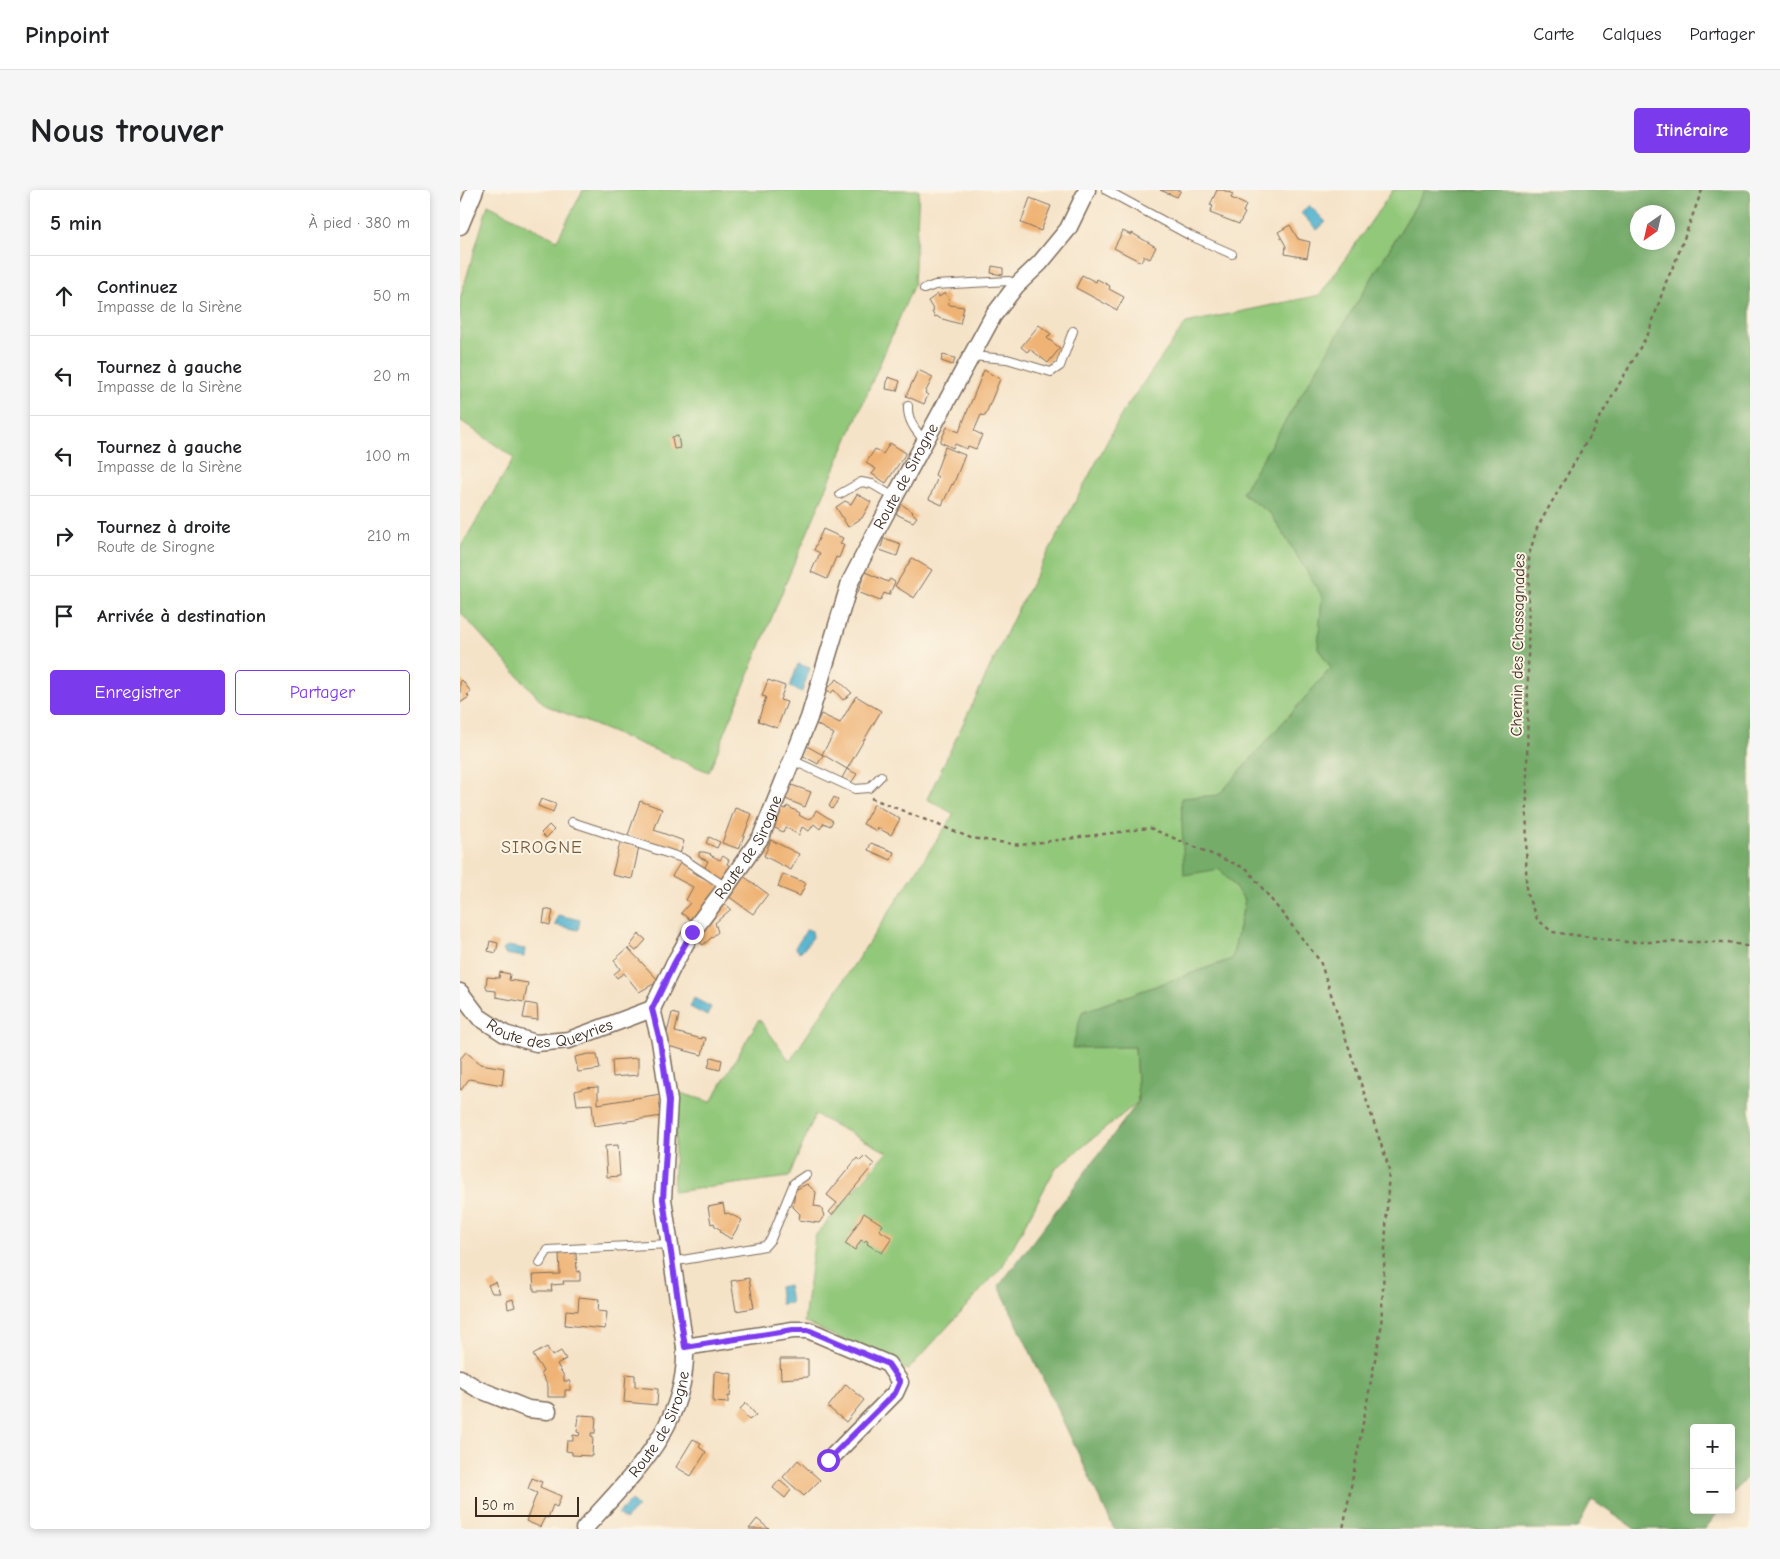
<!DOCTYPE html>
<html lang="fr">
<meta charset="utf-8">
<style>
:root{--surface:#fff;--page:#f6f6f6;--text:#202124;--muted:#757577;--line:#e0e0e0;--accent:#7c3aed}
body{margin:0;font-family:"Comic Neue",sans-serif;background:var(--page);color:var(--text)}
.controls{position:absolute;right:15px;bottom:15px;display:grid;overflow:hidden;border-radius:5px;box-shadow:0 2px 8px #0003}
.controls button{width:45px;height:45px;display:grid;place-items:center;padding:0;border:0;border-bottom:1px solid var(--line);background:var(--surface);color:var(--text);font:25px sans-serif}
.compass{position:absolute;left:1170px;top:15px;width:45px;height:45px;border-radius:50%;background:var(--surface);box-shadow:0 2px 8px #0003;rotate:214deg}
.scale{position:absolute;left:15px;bottom:12px;width:104px;box-sizing:border-box;padding-left:5px;border:2px solid #3b2a1e;border-top:0;font-size:14px;line-height:18px;white-space:nowrap;color:#3b2a1e;-webkit-text-stroke:4px #fcf5e5;paint-order:stroke}
.stop{position:absolute;width:15px;height:15px;margin:-11px;border:4px solid #7c3aed;border-radius:50%;background:#fff}
.stop.end{background:#7c3aed;border-color:#fff;box-shadow:0 1px 5px #0008}
.list{margin:0;padding:0;list-style:none}
h2{display:flex;justify-content:space-between;align-items:center;height:65px;margin:0;padding:0 20px;font-size:21px}
h2 small{font-size:16px;font-weight:400;color:var(--muted)}
.list li{display:grid;grid-template-columns:32px 1fr auto;gap:15px;align-items:center;box-sizing:border-box;height:80px;padding:0 20px;border-top:1px solid var(--line)}
.list b{display:block;font-size:19px;white-space:nowrap}
.list p{margin:0;font-size:16px;white-space:nowrap;color:var(--muted)}
.list em{font-size:16px;font-style:normal;color:var(--muted)}
.actions{display:flex;gap:10px;padding:15px 20px}
.actions a{flex:1;padding:11px 0;border:1px solid var(--accent);border-radius:5px;text-align:center;font-size:18px;color:var(--accent)}
.actions .main{background:var(--accent);color:#fff}
.icon{flex:none;width:28px;height:28px;fill:none;stroke:currentColor;stroke-width:2;stroke-linecap:round;stroke-linejoin:round}
.map{position:relative;flex:none;width:1290px;height:1339px;overflow:hidden;border-radius:5px}
header{display:flex;align-items:center;gap:30px;box-sizing:border-box;height:70px;padding:0 25px;background:var(--surface);border-bottom:1px solid var(--line)}
header strong{font-size:24px}
nav{display:flex;gap:28px;margin-inline-start:auto;font-size:18px}
.intro{display:flex;align-items:center;justify-content:space-between;box-sizing:border-box;height:120px;padding:0 30px}
h1{margin:0;font-size:35px}
.button{padding:12px 22px;border-radius:5px;background:var(--accent);color:#fff;font-size:18px;font-weight:700}
main{display:flex;gap:30px;padding:0 30px}
aside{flex:1;background:var(--surface);border-radius:5px;box-shadow:0 2px 8px #0003}
.map>svg:first-child{display:block}
.green{fill:#92c87a;stroke:#66794c}
.forest{fill:#75ac6a;stroke:#586b44;fill-rule:evenodd}
.water{fill:#4fb1ce;stroke:#456e76}
.building{fill:#efb375}
.lines{fill:none;stroke-linecap:round;stroke-linejoin:round}
.lane-casing{stroke:#7c6b5a;stroke-width:10}
.street-casing{stroke:#7c6b5a;stroke-width:19}
.path{stroke:#7c6b5a;stroke-width:2.5;stroke-dasharray:4 4;stroke-linecap:butt}
.lane{stroke:#fff;stroke-width:8}
.street{stroke:#fff;stroke-width:16}
.route{stroke:#7c3aed;stroke-width:6}
.labels{text-anchor:middle;dominant-baseline:central;stroke-width:4;stroke-linejoin:round;paint-order:stroke}
.street-label{font-size:16px;fill:#3b2a1e;stroke:#fcf5e5}
.neighbourhood-label{font-size:18px;letter-spacing:1px;fill:#7a5a3c;stroke:#fcf5e5}
</style>
<header>
<strong>Pinpoint</strong>
<nav><a>Carte</a><a>Calques</a><a>Partager</a></nav>
</header>
<div class="intro"><h1>Nous trouver</h1><a class="button">Itinéraire</a></div>
<main>
<aside>
<h2>5 min<small>À pied · 380 m</small></h2>
<ul class="list">
<li><svg class="icon" aria-label="ahead" viewBox="0 0 24 24"><path d="M12 20V5M6 11l6-6 6 6"/></svg><div><b>Continuez</b><p>Impasse de la Sirène</p></div><em>50 m</em></li>
<li><svg class="icon" aria-label="left" viewBox="0 0 24 24"><path d="M17 20v-9H6M10 6l-5 5 5 5"/></svg><div><b>Tournez à gauche</b><p>Impasse de la Sirène</p></div><em>20 m</em></li>
<li><svg class="icon" aria-label="left" viewBox="0 0 24 24"><path d="M17 20v-9H6M10 6l-5 5 5 5"/></svg><div><b>Tournez à gauche</b><p>Impasse de la Sirène</p></div><em>100 m</em></li>
<li><svg class="icon" aria-label="right" viewBox="0 0 24 24"><path d="M7 20v-9h11M14 6l5 5-5 5"/></svg><div><b>Tournez à droite</b><p>Route de Sirogne</p></div><em>210 m</em></li>
<li><svg class="icon" aria-label="arrive" viewBox="0 0 24 24"><path d="M6 21V4h12l-3 4 3 4H6"/></svg><div><b>Arrivée à destination</b></div></li>
</ul>
<div class="actions"><a class="main">Enregistrer</a><a>Partager</a></div>
</aside>
<div class="map">
<svg width="1290" height="1339" viewBox="0 0 1290 1339">
<rect width="100%" height="100%" fill="#fcf5e5"/>
<filter id="ink" filterUnits="userSpaceOnUse"><feTurbulence type="fractalNoise" baseFrequency=".02" numOctaves="2"/><feDisplacementMap in="SourceGraphic" scale="10" xChannelSelector="R" yChannelSelector="G"/><feConvolveMatrix kernelMatrix="1 2 1 2 8 2 1 2 1" color-interpolation-filters="sRGB"/></filter>
<filter id="wash" filterUnits="userSpaceOnUse"><feTurbulence type="fractalNoise" baseFrequency=".0096" numOctaves="4" result="noise"/><feDisplacementMap in="SourceGraphic" scale="20" xChannelSelector="R" yChannelSelector="G"/><feGaussianBlur stdDeviation="1.12" result="paint"/><feColorMatrix in="noise" values="0 0 0 0 0 0 0 0 0 0 0 0 0 0 0 0 0 1.4 0 .05"/><feComposite in="paint" operator="in"/></filter>
<g filter="url(#wash)">
<rect width="100%" height="100%" fill="#f5e3c8"/>
<path class="green" d="M123 0H459L454 94 327 390 249 582 85 515 0 422V358L54 268 0 230V109L28 15 97 50Z
M933 0H965L782 303 811 324 862 406 858 458 871 478 759 605 760 679 785 710 772 769 622 822 675 857 678 912 595 979 542 1077 448 1180 344 1132 355 1046 427 962 355 925 329 987 213 1002 217 902 251 912 299 829 330 871 494 624 467 609 558 419 664 220 726 133 860 105Z"/>
<path class="forest" d="M965 0 1025 1 1026 0H1290V1283L1271 1306V1238H1234V1320H1260L1245 1339H1175L1132 1310 1117 1339H654L539 1096 678 912 675 857 612 858 622 822 772 769 785 710 760 679 724 685 721 608 759 605 871 478 858 458 862 406 811 324 782 303ZM1178 22H1208V52H1178Z"/>
<path class="water" d="M849 15 866 32 857 40 841 23Z
M338 474 350 478 342 502 330 497Z
M98 725 120 730 118 740 95 735Z
M347 739 352 741 353 747 344 759 339 762 335 757 339 752Z
M47 756 65 759 64 767 45 764 43 760Z
M234 808 251 817 247 826 230 817Z
M328 1095 331 1113 321 1114 319 1097Z
M171 1310 178 1317 165 1330 158 1324Z"/>
<g id="blocks">
<path class="building" d="M700 0H721L717 7Z
M757 0H763L773 4 771 8 786 15 783 22 785 23 779 34 750 23 753 16 750 15Z
M570 8 591 16 581 41 561 33Z
M830 35 838 49 850 52 847 68 825 64 826 56 818 42Z
M663 41 671 45 672 43 696 57 690 69 684 66 681 72 654 58Z
M532 76 543 78V85L531 83Z
M622 85 636 92 637 89 650 96 649 99 664 107 657 120 616 98Z
M485 103 489 109 488 113 490 115 504 117 500 134 479 128 477 126 475 127 472 122 474 121 468 111 478 104 479 107Z
M579 135 591 144 587 148 600 158 588 173 570 159 567 162 561 157Z
M483 165 495 168 493 175 481 171Z
M458 180 473 187 465 203 468 205 464 214 446 206Z
M524 180 540 189 525 226 521 225 514 241 522 245 516 259 508 256 507 259 495 254 493 258 480 252 487 237 499 242Z
M428 187 440 191 437 201 426 199Z
M218 246 220 258 214 259 212 247Z
M430 253 446 263 426 293 412 284 416 279 406 273 415 259 423 264Z
M485 257 505 265 493 295 492 294 482 315 469 309 478 287 475 285Z
M397 304 411 312 402 328 388 337 376 317 385 311 391 314Z
M441 314 453 322 452 323 457 327 453 332 436 324Z
M363 339 383 348 380 354 384 355 379 368 376 367 367 389 351 382 360 363 354 360Z
M424 348 441 354 437 366 420 360Z
M452 368 472 380 454 408 435 396Z
M405 382 428 392 430 389 435 392 429 405 424 403 420 411 398 402Z
M377 489 392 503 383 510 374 500 371 503 366 499Z
M2 490 11 502 7 505 9 507 0 513V492Z
M308 490 325 496 320 510 327 512 317 538 298 531 306 507 302 506Z
M396 506 421 521 387 579 362 564 374 544 356 534 361 524 380 533Z
M345 555 363 565 358 574 340 564Z
M387 579 397 584 391 593 382 588Z
M329 594 351 602 345 617 323 608Z
M374 607 378 610 372 619 369 616Z
M81 609 96 614 93 622 78 616Z
M180 611 202 619 194 640 224 651 220 664 168 645Z
M414 614 440 629 431 645 418 638 417 641 403 634Z
M327 616 340 623 339 625 346 629 352 628 356 620 373 631 370 636 364 633 360 639 354 634 349 641 342 637 339 645 325 637 323 642 313 637 320 617 326 619Z
M275 618 292 624 279 659 262 653Z
M89 635 94 640 86 648 81 643Z
M249 647 260 652 257 658 246 653Z
M311 650 339 664 331 680 304 666Z
M160 653 179 657 172 689 152 685Z
M411 653 434 662 431 670 408 660Z
M239 662H244L251 664 250 665 260 670 263 666 269 670 267 674 275 679 266 693 244 679 248 671 239 667Z
M222 670 235 678 232 682 260 696 235 733 221 723 230 713 226 710 233 697 212 686Z
M323 684 346 693 340 706 318 697Z
M282 685 308 704 293 724 268 706Z
M264 713 271 719 255 733 258 742 243 755 234 748Z
M85 719 93 721 90 735 83 733Z
M179 744 186 750 176 761 170 756Z
M30 751 38 753 36 763 28 761Z
M168 758 199 791 179 802 164 783 157 788 154 784 160 779 154 770Z
M40 782 50 784 49 790 68 793 64 812 36 807V801L27 800 26 797 27 787 39 788Z
M66 813 77 815 78 830 63 828Z
M212 823 219 825 215 842 242 849V847L246 848 242 865 204 855Z
M6 862 21 874 44 878 42 895 9 889 1 900 0 899V869Z
M129 864H137L140 879 118 882 115 867Z
M251 867 262 870 260 880 248 877Z
M178 868V885L153 887 152 870Z
M138 897V914L201 904 202 926 134 936 132 914 117 915 115 901 125 898Z
M158 955 160 986 147 987 145 956Z
M405 966 414 974 372 1025 369 1022 377 1013 367 1005 397 968 400 971Z
M347 994 356 1002 354 1016 361 1017 364 1026 359 1033 339 1030 340 1024 333 1017 335 1000Z
M263 1014 265 1024 268 1023 282 1030 271 1049 260 1042 261 1040 255 1036 254 1033 251 1034 248 1017Z
M404 1023 423 1035 419 1040 432 1048 422 1063 407 1054 408 1052 406 1050 404 1052 401 1050 395 1060 385 1054Z
M116 1063 117 1082 120 1081V1091H103L104 1094 91 1095 92 1101H74L73 1085 100 1084 99 1064Z
M289 1088 294 1118 276 1121 271 1091Z
M35 1092 40 1103H32L28 1095Z
M119 1107 139 1109 138 1121 147 1122 145 1139 105 1135 106 1120 118 1121Z
M53 1109 55 1117 48 1119 47 1111Z
M87 1157 92 1166 101 1161 106 1169 97 1174 104 1186V1191H110V1200H105V1207H88V1196L81 1183 83 1181 73 1165Z
M320 1169H348V1187L321 1189Z
M257 1181 272 1184 270 1207 268 1206V1213L253 1212 254 1183Z
M166 1184 175 1185V1197L198 1199 197 1215 164 1212Z
M386 1194 404 1210 386 1232 368 1217Z
M286 1213 296 1225 289 1230 280 1219Z
M119 1225 136 1226 135 1243H131V1246H133L132 1266 112 1265V1262L106 1261 107 1251H113V1245L119 1246 120 1243 117 1242Z
M233 1249 241 1253 239 1257 246 1262 231 1286 216 1277Z
M338 1270 360 1290 344 1306 323 1287Z
M72 1288 82 1292 80 1297 101 1306 97 1317 93 1315 88 1328 85 1327 80 1337 66 1331 77 1303 68 1299Z
M319 1290 331 1300 325 1308 313 1298Z
M297 1329 309 1339H289Z"/>
</g>
</g>
<g filter="url(#ink)">
<use href="#blocks" fill-opacity="0" stroke="#7c6b5a" stroke-width="1"/>
<g class="lines">
<g class="lane-casing">
<path id="lane" d="M646 0 731 46 772 64
M464 99 475 95 549 91 556 96
M511 166 547 169 591 182 600 176 613 141
M448 216C447 230 455 241 465 251
M380 304 401 292 412 294 434 307
M332 570 395 599 409 598 421 586
M112 632 222 668 266 697
M211 1072 305 1056 311 1049 334 993 346 985
M80 1073 88 1060 209 1054"/>
</g>
<g class="street-casing">
<g id="street">
<path d="M0 36 15 0"/>
<path id="s1" d="M0 802 19 827 45 844 76 853 109 850 192 819"/>
<path d="M225 1157 333 1140H348L428 1174 440 1192 435 1203 369 1270"/>
<path d="M0 1188 18 1199 68 1219 88 1221"/>
<path id="s2" d="M124 1339C172 1285 228 1235 225 1157L203 1009 209 911 200 851 192 819 214 774 232 742 266 697 301 647 349 528 390 392 419 336 533 126 556 96 580 73 608 39 627 0"/>
</g>
</g>
<path class="path" d="M1242 0 1216 70 1206 92 1189 142 1077 338 1069 365 1066 702 1077 729 1092 742 1167 752H1268L1290 757
M411 608 511 648 560 655 690 638 787 679 860 771 929 978 921 1138 883 1339"/>
<use href="#lane" class="lane"/>
<use href="#street" class="street"/>
</g>
</g>
<g class="lines" filter="url(#ink)">
<path class="route" d="M232 742 214 774 192 819 200 851 209 911 203 1009 225 1157 333 1140H348L428 1174 440 1192 435 1203 368 1270"/>
</g>
<g class="labels">
<g class="street-label">
<text stroke="none"><textPath href="#s2" startOffset="1150">Route de Sirogne</textPath></text>
<text transform="translate(1058 455) rotate(-89)">Chemin des Chassagnades</text>
<text stroke="none"><textPath href="#s2" startOffset="745">Route de Sirogne</textPath></text>
<text stroke="none"><textPath href="#s1" startOffset="108">Route des Queyries</textPath></text>
<text stroke="none"><textPath href="#s2" startOffset="131">Route de Sirogne</textPath></text>
</g>
<g class="neighbourhood-label">
<text x="82" y="657">SIROGNE</text>
</g>
</g>
</svg>
<div class="controls">
<button>+</button>
<button>−</button>
</div>
<svg class="compass" viewBox="-18 -18 36 36"><path d="M0-13l5 13h-10z" fill="#e53935"/><path d="M0 13l5-13h-10z" fill="#757577"/></svg>
<div class="scale">50 m</div>
<div class="stop" style="left:368px;top:1270px"></div>
<div class="stop end" style="left:232px;top:742px"></div>
</div>
</main>
